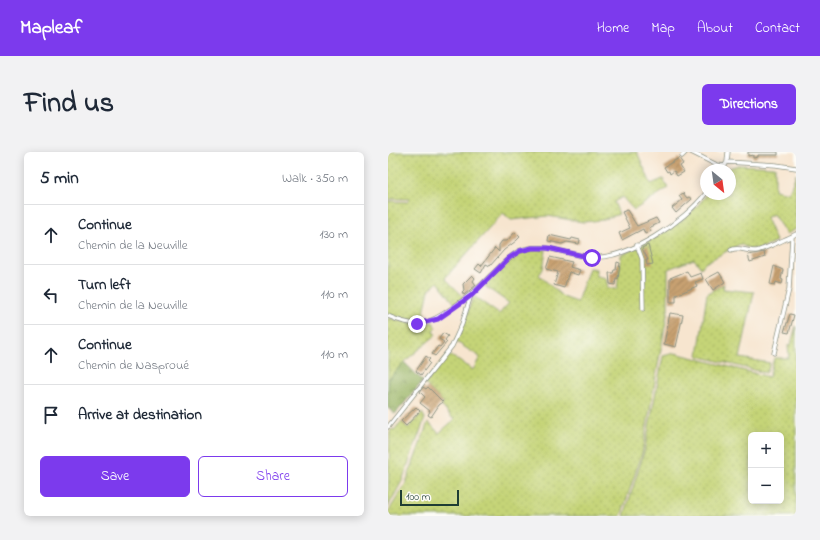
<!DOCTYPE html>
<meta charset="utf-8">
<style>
:root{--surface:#fff;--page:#f2f2f3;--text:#1f2937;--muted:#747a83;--line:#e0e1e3;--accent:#7c3aed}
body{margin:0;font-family:"Indie Flower",sans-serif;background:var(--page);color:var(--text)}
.controls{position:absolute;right:12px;bottom:12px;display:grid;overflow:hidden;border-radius:6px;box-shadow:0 2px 10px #0003}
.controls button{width:36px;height:36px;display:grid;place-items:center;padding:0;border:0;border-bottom:1px solid var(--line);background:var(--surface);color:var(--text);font:20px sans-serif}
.compass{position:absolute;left:312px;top:12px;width:36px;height:36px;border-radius:50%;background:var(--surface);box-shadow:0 2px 10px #0003;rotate:151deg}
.scale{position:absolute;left:12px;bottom:10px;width:59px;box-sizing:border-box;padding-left:4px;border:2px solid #1f3d34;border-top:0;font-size:11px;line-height:14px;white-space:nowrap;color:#1f3d34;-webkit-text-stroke:3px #fdfcf7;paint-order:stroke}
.stop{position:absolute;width:12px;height:12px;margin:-9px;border:3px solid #7c3aed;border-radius:50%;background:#fff}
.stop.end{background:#7c3aed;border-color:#fff;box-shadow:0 1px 4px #0008}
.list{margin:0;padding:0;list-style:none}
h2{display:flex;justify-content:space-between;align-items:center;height:52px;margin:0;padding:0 16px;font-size:17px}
h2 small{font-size:13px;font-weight:400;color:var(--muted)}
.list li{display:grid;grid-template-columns:26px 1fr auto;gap:12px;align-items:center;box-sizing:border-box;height:60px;padding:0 16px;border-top:1px solid var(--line)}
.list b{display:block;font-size:15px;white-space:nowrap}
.list p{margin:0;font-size:13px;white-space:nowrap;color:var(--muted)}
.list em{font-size:13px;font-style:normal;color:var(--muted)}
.actions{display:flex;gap:8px;padding:12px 16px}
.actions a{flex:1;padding:9px 0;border:1px solid var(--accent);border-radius:6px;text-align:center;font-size:14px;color:var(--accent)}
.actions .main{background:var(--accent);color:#fff}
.icon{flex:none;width:22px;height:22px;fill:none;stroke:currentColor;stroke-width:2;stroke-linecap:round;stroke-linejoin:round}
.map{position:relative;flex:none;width:408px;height:364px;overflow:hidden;border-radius:6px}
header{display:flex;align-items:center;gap:24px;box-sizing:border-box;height:56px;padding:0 20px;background:var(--accent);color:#fff}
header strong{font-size:19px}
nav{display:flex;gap:22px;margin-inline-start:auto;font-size:14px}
.intro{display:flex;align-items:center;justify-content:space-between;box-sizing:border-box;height:96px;padding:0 24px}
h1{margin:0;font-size:28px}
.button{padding:10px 18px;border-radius:6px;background:var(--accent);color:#fff;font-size:14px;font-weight:700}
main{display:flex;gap:24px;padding:0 24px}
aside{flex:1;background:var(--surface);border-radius:6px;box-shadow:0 2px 10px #0003}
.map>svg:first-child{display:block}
.grass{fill:url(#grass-dots);stroke:#728856;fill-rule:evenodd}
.forest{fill:url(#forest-crowns);stroke:#5e7a4e}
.building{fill:url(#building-hatch)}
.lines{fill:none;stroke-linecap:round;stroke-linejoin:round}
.minor-casing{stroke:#8b9182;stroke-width:5}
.minor{stroke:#fff;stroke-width:3.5}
.route{stroke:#7c3aed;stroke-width:5}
</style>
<header>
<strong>Mapleaf</strong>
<nav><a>Home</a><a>Map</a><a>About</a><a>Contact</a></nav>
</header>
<div class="intro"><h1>Find us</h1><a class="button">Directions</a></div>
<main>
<aside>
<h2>5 min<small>Walk · 350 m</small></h2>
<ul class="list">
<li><svg class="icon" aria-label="ahead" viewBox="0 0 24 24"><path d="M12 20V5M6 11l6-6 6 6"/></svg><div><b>Continue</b><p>Chemin de la Neuville</p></div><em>130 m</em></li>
<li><svg class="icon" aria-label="left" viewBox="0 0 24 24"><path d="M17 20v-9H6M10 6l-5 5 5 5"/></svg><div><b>Turn left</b><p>Chemin de la Neuville</p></div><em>110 m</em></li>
<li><svg class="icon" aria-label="ahead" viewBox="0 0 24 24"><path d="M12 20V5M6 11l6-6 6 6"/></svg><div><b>Continue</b><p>Chemin de Nasproué</p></div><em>110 m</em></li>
<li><svg class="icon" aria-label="arrive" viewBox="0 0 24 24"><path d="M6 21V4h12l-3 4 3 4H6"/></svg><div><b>Arrive at destination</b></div></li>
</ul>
<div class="actions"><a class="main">Save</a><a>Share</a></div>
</aside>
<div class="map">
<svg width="408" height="364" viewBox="0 0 408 364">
<defs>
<pattern id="grass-dots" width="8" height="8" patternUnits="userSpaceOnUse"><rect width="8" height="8" fill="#c5d477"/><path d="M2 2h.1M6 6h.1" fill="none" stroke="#a9b768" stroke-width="1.8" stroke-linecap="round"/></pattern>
<pattern id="forest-crowns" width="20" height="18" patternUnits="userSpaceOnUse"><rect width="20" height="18" fill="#9cb668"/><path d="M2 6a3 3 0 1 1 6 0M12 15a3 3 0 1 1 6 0" fill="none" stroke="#7f9556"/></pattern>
<pattern id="building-hatch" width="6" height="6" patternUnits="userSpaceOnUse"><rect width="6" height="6" fill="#c8a171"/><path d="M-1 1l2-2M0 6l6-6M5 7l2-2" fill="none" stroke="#a2845e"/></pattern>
</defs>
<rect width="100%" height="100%" fill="#fdfcf7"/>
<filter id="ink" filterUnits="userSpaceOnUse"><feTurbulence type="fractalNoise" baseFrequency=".025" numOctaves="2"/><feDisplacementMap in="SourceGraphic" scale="8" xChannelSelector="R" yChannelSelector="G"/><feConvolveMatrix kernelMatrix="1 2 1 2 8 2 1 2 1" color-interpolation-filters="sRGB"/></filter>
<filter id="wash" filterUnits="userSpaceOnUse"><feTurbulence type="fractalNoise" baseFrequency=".012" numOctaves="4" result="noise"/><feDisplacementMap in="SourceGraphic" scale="16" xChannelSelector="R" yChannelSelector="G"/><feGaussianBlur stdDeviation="0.9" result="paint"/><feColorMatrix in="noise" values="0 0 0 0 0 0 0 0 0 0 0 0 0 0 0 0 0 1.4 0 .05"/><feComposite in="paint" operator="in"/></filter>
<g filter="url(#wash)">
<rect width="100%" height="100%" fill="#f7e5cf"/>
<path class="grass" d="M0 0H249L263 32 275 27 280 36 246 58 234 45 226 50 231 62 214 68 195 70 160 64 123 68 115 61 57 126 76 145 67 152 50 130 41 138 34 170H26L0 162V49L20 50 22 47H0Z
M350 13 387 15V38L401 41 408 22V77L398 82 385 62 378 66 388 89C375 96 366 101 352 92L317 111 313 116 306 107 280 117V158L254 301 233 364H0V360L17 333 40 270 51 281 66 268 53 253 56 251 37 232 60 202 85 218 92 205 67 189 74 178 84 148 87 145 111 162 121 151 98 135 97 133C118 112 126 95 158 98L155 117 151 123 175 145 189 150 201 116 208 117V124L218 126 220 136 229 137 233 103C265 88 298 71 319 42H342V18H336Z
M336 132 335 137 366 140 352 206 382 211 380 218 378 221 310 204 319 142Z
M0 166 32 173 45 170 48 176 45 179 48 183 16 210 0 228Z
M408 174V364H236L256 300 275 204 287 201 381 225 386 206H401L400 193 403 192ZM363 283H393V349H363Z
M34 261 37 266 14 329 0 355 2 279 4 277 6 278 13 270 20 276Z"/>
<path class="forest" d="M16 210 35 229 7 262 0 256V228Z"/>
<g id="blocks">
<path class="building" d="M360 0H390V3H370V5L365 6V3L360 4Z
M291 6 295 12 292 14 296 20 289 24 286 19 282 22 281 19 279 20 276 15Z
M295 41 299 46 301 45 304 47 288 61 284 56 294 48 291 44Z
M239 58 249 74 268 66 271 71 261 76 263 79 257 82 255 77 234 88 231 81 242 76 234 60Z
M127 80 132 85 128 89 116 98 102 114 98 112 93 121 87 117 91 112 93 114 107 96 111 100V93L114 89H119Z
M161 83 183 88 184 86 192 88 191 92 179 90 174 92 160 89Z
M260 93 265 112 259 113 258 108H260L254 96Z
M376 100 377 105 362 110 360 103Z
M162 105 184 110 182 115 192 118 190 123 181 120 176 136 166 133 170 120 158 117Z
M229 110 232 111 230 127 228 126 227 133 222 132 221 121H225L226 118H228Z
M386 114 395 118 393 127 395 128 394 132 388 130 387 133 382 132Z
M299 119 302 125 313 121 315 127 307 130 309 134 288 143V150H282V126Z
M331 120 337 130 325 138 318 127Z
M84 123 87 126 85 129 88 133 76 143 74 140 76 138 75 132Z
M282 161 295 163 288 195 276 192Z
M402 162 406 163 401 181 396 180Z
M55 181 60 184 57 188 59 190 47 204 44 202 50 194 52 195 56 190 51 187Z
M38 204 42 207 40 209 42 211 33 223 28 219Z
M35 235 38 237 40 235 55 250 51 253 43 265 40 263 42 259 32 251 37 245 32 240Z
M28 255 32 259 18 274 13 269Z"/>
</g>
</g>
<g filter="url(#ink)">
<use href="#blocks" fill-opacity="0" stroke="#8b9182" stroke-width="1"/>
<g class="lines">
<g class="minor-casing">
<path id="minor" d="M303 0 329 13 337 14
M294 4 298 0
M339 10 388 13 408 16
M334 18 339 10 340 0
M249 93 254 107 255 157
M343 98C352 94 358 100 368 99 372 99 405 84 408 82
M0 164C29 177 40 173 64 156 79 146 91 136 103 123 112 115 120 105 131 99 154 89 179 103 202 105 239 109 297 69 318 41
M386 201 401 137 404 85
M0 275 64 194 74 172 83 143"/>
</g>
<use href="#minor" class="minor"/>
</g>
</g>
<g class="lines" filter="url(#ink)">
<path class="route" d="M29 172 50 167 84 143 121 106 132 99 144 96H160L204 106"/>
</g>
</svg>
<div class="controls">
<button>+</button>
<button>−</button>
</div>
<svg class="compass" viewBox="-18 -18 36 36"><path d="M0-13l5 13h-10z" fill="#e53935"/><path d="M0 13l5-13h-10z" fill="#747a83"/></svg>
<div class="scale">100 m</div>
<div class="stop" style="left:204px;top:106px"></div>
<div class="stop end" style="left:29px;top:172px"></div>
</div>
</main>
